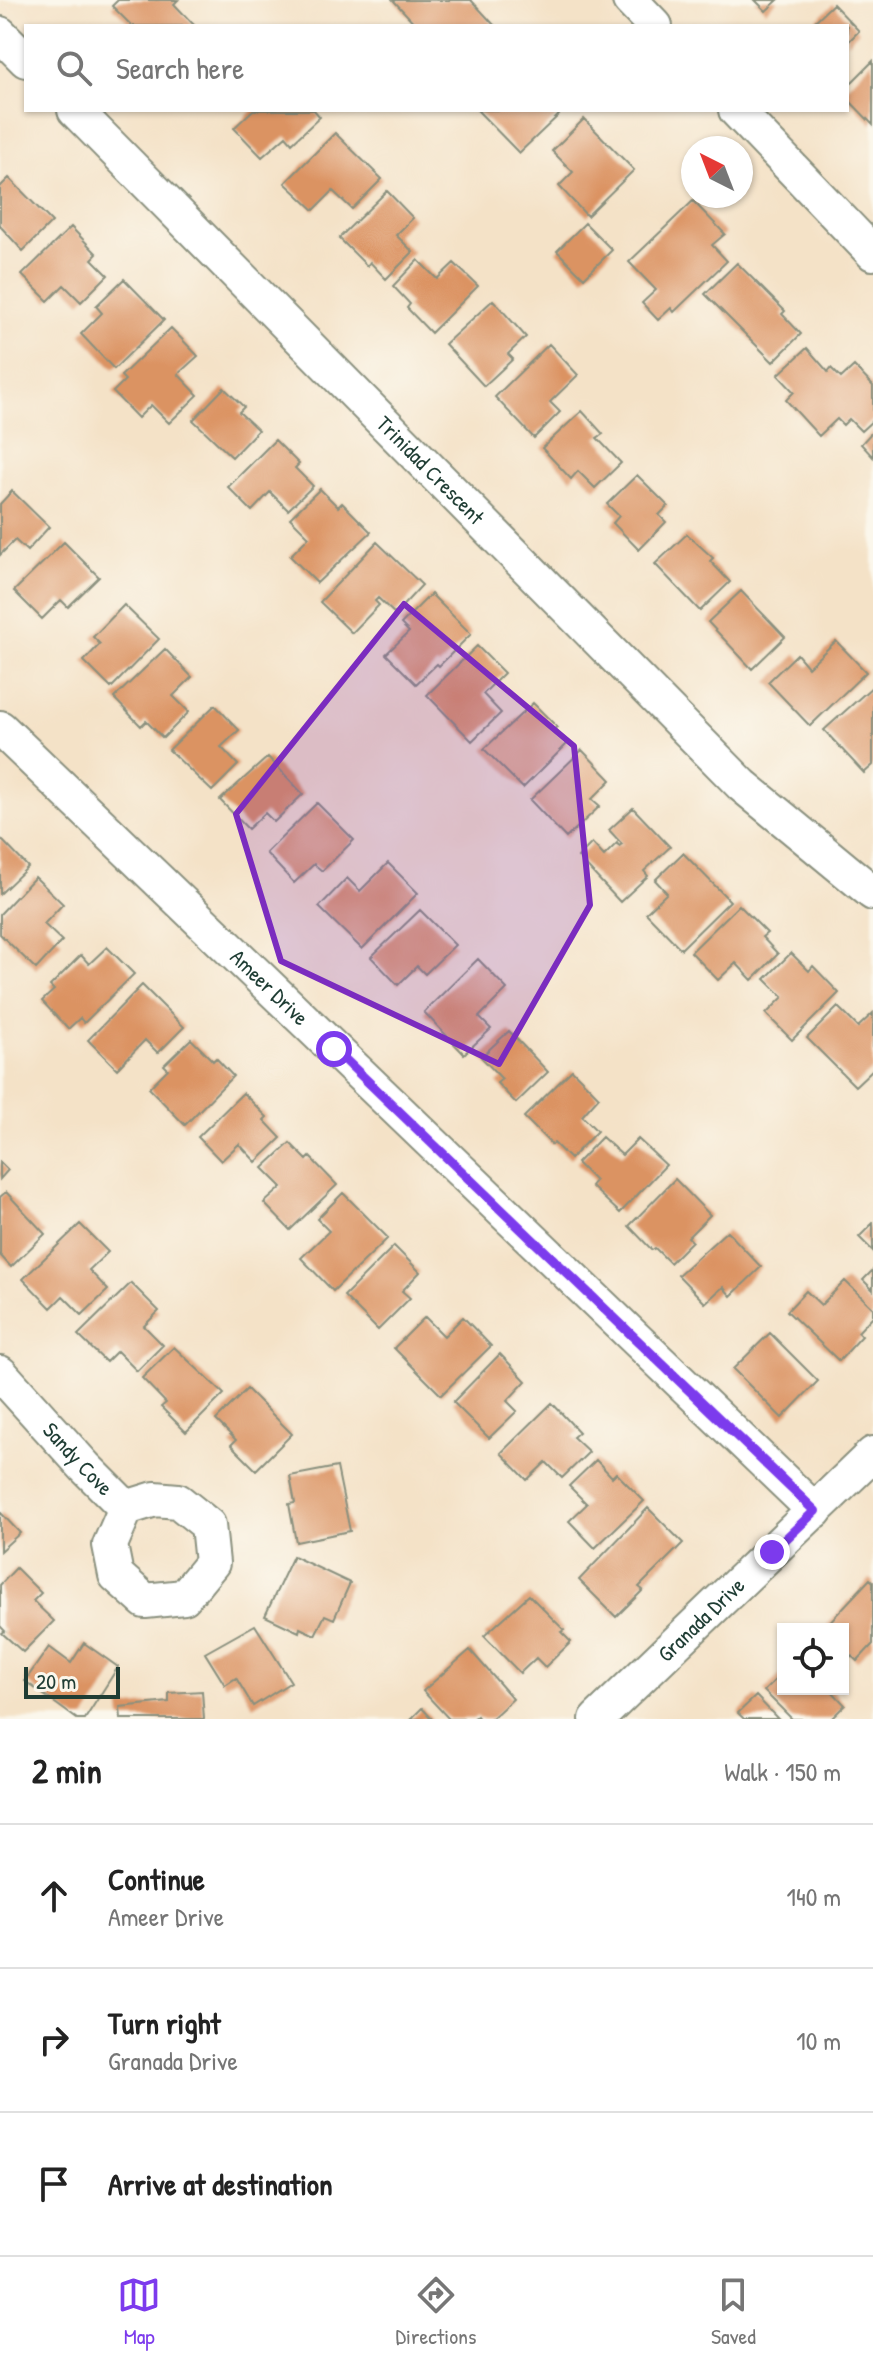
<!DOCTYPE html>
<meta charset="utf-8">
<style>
:root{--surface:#fff;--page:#f6f6f6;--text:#222;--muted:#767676;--line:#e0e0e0;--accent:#7c3aed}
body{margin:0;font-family:"Patrick Hand",sans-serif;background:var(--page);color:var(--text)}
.controls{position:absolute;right:24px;bottom:24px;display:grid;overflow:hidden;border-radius:0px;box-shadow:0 2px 6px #0004}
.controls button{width:72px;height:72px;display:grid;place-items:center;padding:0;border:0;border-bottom:2px solid var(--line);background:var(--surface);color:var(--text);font:40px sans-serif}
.compass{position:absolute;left:681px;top:136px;width:72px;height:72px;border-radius:50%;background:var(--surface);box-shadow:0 2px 6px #0004;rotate:318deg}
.scale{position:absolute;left:24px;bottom:20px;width:96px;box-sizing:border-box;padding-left:8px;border:4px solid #1f3d34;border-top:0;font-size:22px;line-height:28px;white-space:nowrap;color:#1f3d34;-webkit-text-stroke:6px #fbf7ec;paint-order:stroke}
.stop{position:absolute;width:24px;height:24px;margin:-18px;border:6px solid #7c3aed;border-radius:50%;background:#fff}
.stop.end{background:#7c3aed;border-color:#fff;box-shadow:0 2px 8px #0008}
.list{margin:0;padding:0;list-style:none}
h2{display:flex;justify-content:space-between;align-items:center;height:104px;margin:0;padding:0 32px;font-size:34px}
h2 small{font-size:26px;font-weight:400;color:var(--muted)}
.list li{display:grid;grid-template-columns:52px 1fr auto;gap:24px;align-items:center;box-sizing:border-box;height:144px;padding:0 32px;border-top:2px solid var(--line)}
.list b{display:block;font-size:30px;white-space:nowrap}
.list p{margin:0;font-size:26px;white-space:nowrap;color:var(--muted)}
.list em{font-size:26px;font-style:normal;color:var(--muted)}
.icon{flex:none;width:44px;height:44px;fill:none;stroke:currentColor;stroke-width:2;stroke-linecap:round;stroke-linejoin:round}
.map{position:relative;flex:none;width:873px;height:1719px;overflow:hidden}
.search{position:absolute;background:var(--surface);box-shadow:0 2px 6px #0004;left:24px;right:24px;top:24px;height:88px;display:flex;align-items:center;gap:20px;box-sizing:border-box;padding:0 28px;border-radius:0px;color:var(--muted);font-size:30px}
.sheet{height:536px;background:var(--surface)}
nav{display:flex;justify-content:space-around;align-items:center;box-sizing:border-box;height:112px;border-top:2px solid var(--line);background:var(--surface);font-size:22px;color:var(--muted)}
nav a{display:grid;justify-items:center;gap:4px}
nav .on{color:var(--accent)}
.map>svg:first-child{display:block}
.building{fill:#db9362}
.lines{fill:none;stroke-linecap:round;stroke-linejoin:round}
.minor-casing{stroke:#8a907e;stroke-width:38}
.minor{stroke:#fff;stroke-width:34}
.route{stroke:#7c3aed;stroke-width:10}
.marked{fill:#7b2cbf;fill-opacity:0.2;stroke:#7b2cbf;stroke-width:6;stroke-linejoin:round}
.labels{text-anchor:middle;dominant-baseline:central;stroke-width:6;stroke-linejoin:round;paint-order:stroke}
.street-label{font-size:22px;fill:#1f3d34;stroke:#fbf7ec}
</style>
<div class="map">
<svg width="873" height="1719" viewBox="0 0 873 1719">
<rect width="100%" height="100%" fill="#fbf7ec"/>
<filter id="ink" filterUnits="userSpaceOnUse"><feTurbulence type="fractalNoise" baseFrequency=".0125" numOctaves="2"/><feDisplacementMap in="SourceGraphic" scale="16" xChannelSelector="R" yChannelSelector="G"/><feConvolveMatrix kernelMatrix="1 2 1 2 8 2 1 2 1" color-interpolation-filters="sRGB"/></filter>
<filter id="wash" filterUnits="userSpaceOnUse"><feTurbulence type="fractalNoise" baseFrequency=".006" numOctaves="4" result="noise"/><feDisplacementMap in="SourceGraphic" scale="32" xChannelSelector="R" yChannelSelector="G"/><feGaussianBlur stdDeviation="1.8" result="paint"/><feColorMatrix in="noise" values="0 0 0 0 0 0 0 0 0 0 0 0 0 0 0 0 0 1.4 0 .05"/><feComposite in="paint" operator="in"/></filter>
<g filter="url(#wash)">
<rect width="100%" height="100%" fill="#f4e2c7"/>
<g id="blocks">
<path class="building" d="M118 0H178L174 4 195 26H132L112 6Z
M393 0H471L495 26H417Z
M755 0H778L766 11Z
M833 4 859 31 847 43V26H810Z
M873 61V125L847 98V87Z
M253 110H314L320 117 292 143 286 136 262 157 234 128Z
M477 110H554L559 115 519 153Z
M584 119 634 170 587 216 559 186 573 172 552 151Z
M335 133 382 179 352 209 333 191 314 210 285 183Z
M9 178 52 222 23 251 0 226V187Z
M387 191 413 218 396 235 413 252 386 279 370 262 367 266 339 238Z
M693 201 725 234 712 245 727 261 674 312 671 308 658 320 642 303 656 290 629 262Z
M585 223 612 250 584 278 557 251Z
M71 227 97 254 92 259 108 275 81 302 64 285 48 301 22 275Z
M418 260 437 279 454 263 478 286 431 333 407 308 410 304 393 286Z
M737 263 785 311 782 314 801 334 773 362 705 294Z
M124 279 164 320 114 369 81 334 102 313 96 306Z
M493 300 526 337 508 354 513 359 484 386 445 344Z
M171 328 198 356 178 374 198 395 169 423 151 405 138 418 113 392 125 380 121 376Z
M549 344 578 375 550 402 560 412 534 438 495 397Z
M807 348 828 372 831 368 841 378 854 366 873 386V420L861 431 849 419 843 425 837 419 819 436 786 400 794 392 778 375Z
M224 388 244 407 239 412 258 430 232 457 193 420Z
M582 411 603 434 597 438 621 463 595 488 578 471 571 479 542 448Z
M873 431V457L861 444Z
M275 440 299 464 295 468 313 486 288 510 270 492 252 511 228 487Z
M637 475 668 506 659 515 666 522 639 550 613 523 619 516 607 504Z
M320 489 338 507 342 503 371 532 317 583 290 556 309 537 290 518Z
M12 491 49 527 27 551 15 540 0 555V504Z
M687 534 713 558 710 561 730 582 700 611 655 564Z
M64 542 99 577 68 607 61 600 42 619 14 591Z
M377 542 422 585 395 614 378 598 375 601 379 605 352 633 320 602Z
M741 591 785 637 752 669 708 622Z
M431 594 471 634 439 666 437 664 416 684 386 654 409 632 401 624Z
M124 605 159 639 111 688 84 661 100 644 93 637Z
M836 641 866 672 810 726 768 682 797 654 808 667Z
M477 646 504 673 483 694 501 713 472 741 427 695Z
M165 649 192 677 173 696 189 712 163 738 146 721 141 726 114 698Z
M873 686V765L864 773 824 730Z
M533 703 557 727 554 729 568 743 523 788 484 749Z
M215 705 239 730 221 747 238 765 212 791 169 750Z
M582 750 611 780 592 799 600 806 566 838 530 800Z
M268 757 303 794 274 822 265 813 248 829 220 800Z
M317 803 354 840 322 871 314 864 294 883 266 853Z
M633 808 670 847 644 871 648 876 620 902 578 857 592 843 604 856 617 843 619 846 622 844 609 830Z
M0 838 28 867 0 894Z
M683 853 730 901 681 949 646 913 667 893 655 880Z
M388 863 418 893 362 949 319 907 347 878 360 891Z
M35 877 63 904 44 924 62 941 36 969 0 934V914Z
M739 905 767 933 762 937 778 954 752 980 736 963 718 980 691 952Z
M420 910 455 945 425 974 417 966 398 985 371 957Z
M107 947 134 974 84 1023 80 1018 68 1029 42 1001 54 990 50 986 81 955 89 964Z
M791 953 809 971 813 966 839 993 792 1040 766 1014 783 997 765 979Z
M478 959 507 989 479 1017 491 1029 464 1054 424 1012Z
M142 985 184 1027 158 1053 145 1040 117 1069 88 1040Z
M838 1007 858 1027 873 1013V1069L855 1086 807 1038Z
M509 1031 548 1072 516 1103 497 1083 502 1079 481 1057Z
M191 1039 213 1061 216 1058 233 1076 185 1125 149 1088 168 1069 164 1065Z
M572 1070 599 1097 582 1116 597 1131 570 1159 554 1143 552 1145 524 1117Z
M243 1093 267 1117 264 1120 281 1138 256 1162 239 1144 221 1161 198 1137Z
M602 1137 622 1155 638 1139 666 1165 620 1213 591 1186 595 1181 577 1163Z
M290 1143 307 1160 310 1157 337 1185 290 1230 264 1203 282 1187 263 1168Z
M0 1162 8 1170 0 1179Z
M675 1179 710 1215 688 1237 692 1241 670 1263 655 1248 652 1250 629 1226Z
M6 1192 45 1234 11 1267 0 1255V1197Z
M343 1193 388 1238 333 1291 301 1258 329 1231 317 1219Z
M873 1223V1251L859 1237Z
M80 1224 108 1252 89 1270 108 1290 82 1315 63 1296 51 1308 23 1279Z
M727 1231 761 1267 731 1296 723 1287 705 1303 678 1275Z
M394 1246 420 1272 402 1291 410 1298 378 1330 344 1296Z
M873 1270V1290L863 1280Z
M845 1281 873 1308V1316L858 1332 862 1336 839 1361 787 1311 806 1291 821 1305Z
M131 1283 159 1311 144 1326 163 1345 137 1371 117 1351 106 1362 78 1335Z
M425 1317 444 1336 463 1317 491 1346 441 1395 394 1348Z
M770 1333 818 1381 782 1418 733 1369Z
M174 1347 224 1394 186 1432 161 1407 166 1403 142 1378Z
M500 1354 526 1381 507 1401 517 1411 489 1438 453 1402Z
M247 1389 292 1434 256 1470 231 1445 236 1440 216 1420Z
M552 1403 579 1432 573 1437 589 1452 562 1478 546 1462 527 1480 501 1453Z
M596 1460 612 1477 616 1473 644 1501 595 1548 569 1521 587 1504 569 1486Z
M337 1467 350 1531 296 1542 289 1504 295 1503 290 1476Z
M648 1508 683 1543 639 1587 643 1590 616 1617 579 1580Z
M0 1512 20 1533 0 1551Z
M293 1556 350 1583 334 1619 325 1615 315 1635 300 1628 299 1632 265 1616Z
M16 1568 41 1593 33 1601 54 1621 23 1652 2 1633 5 1631 0 1626V1585Z
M870 1579 873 1582V1644L857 1661 843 1648V1629H823Z
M529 1595 564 1630 561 1632 571 1642 545 1667 536 1658 520 1673 484 1636Z
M255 1625 291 1682 253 1706 236 1678 225 1685 205 1653Z
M84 1643 118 1667 85 1719H77L25 1681 49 1647 71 1663Z
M470 1650 513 1699 491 1719H479L477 1716 473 1719H449L423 1691Z
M783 1672V1689H830L845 1705 831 1719H792L764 1691Z
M202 1691 204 1719H121L120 1707 169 1702V1693Z
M756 1696 778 1719H744L738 1713Z
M422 1708 432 1719H411Z"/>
</g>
</g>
<g filter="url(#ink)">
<use href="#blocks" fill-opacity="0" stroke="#8a907e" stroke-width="2"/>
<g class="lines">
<g class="minor-casing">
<g id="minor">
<path d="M630 0 655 26"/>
<path d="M0 34 26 60"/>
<path id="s1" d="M75 110 742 785 873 893"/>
<path d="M736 110 873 253"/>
<path id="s2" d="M0 728 815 1511"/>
<path id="s3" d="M0 1373 85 1467 126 1508"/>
<path d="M155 1499 178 1501 208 1525 212 1563 184 1597 145 1601 116 1575 110 1545 126 1508Z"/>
<path id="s4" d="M597 1719 873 1454"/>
</g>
</g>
<use href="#minor" class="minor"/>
</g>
</g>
<g class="lines" filter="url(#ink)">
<path class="route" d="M334 1049 815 1511 772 1552"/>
</g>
<path class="marked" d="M404 604 574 746 590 905 499 1064 281 961 236 814Z"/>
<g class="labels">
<g class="street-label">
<text stroke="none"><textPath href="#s1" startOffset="506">Trinidad Crescent</textPath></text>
<text stroke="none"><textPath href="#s2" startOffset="374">Ameer Drive</textPath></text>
<text stroke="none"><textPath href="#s3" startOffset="116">Sandy Cove</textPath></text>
<text stroke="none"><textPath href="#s4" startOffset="144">Granada Drive</textPath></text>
</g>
</g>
</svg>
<div class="controls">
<button><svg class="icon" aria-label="locate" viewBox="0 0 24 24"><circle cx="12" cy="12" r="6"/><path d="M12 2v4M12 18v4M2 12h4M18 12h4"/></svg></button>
</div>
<svg class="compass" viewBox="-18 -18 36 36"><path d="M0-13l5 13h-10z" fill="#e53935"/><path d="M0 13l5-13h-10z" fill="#767676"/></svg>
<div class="scale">20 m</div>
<div class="stop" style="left:334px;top:1049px"></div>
<div class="stop end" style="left:772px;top:1552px"></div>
<div class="search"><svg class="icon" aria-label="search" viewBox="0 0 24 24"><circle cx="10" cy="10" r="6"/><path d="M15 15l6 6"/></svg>Search here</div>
</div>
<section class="sheet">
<h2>2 min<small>Walk · 150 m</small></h2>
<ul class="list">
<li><svg class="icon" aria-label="ahead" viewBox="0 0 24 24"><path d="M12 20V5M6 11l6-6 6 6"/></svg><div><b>Continue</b><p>Ameer Drive</p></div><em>140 m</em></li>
<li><svg class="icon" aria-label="right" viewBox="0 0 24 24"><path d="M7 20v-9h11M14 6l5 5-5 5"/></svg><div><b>Turn right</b><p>Granada Drive</p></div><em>10 m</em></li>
<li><svg class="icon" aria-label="arrive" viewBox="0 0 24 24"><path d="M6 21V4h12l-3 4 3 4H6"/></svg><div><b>Arrive at destination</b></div></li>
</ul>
</section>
<nav>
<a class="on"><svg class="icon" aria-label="map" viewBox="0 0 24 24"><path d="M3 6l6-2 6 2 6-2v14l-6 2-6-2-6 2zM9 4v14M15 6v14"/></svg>Map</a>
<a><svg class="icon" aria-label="directions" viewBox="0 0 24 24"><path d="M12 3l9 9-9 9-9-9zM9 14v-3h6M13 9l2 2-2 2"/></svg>Directions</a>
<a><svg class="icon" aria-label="saved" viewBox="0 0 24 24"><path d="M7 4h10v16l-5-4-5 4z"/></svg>Saved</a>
</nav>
